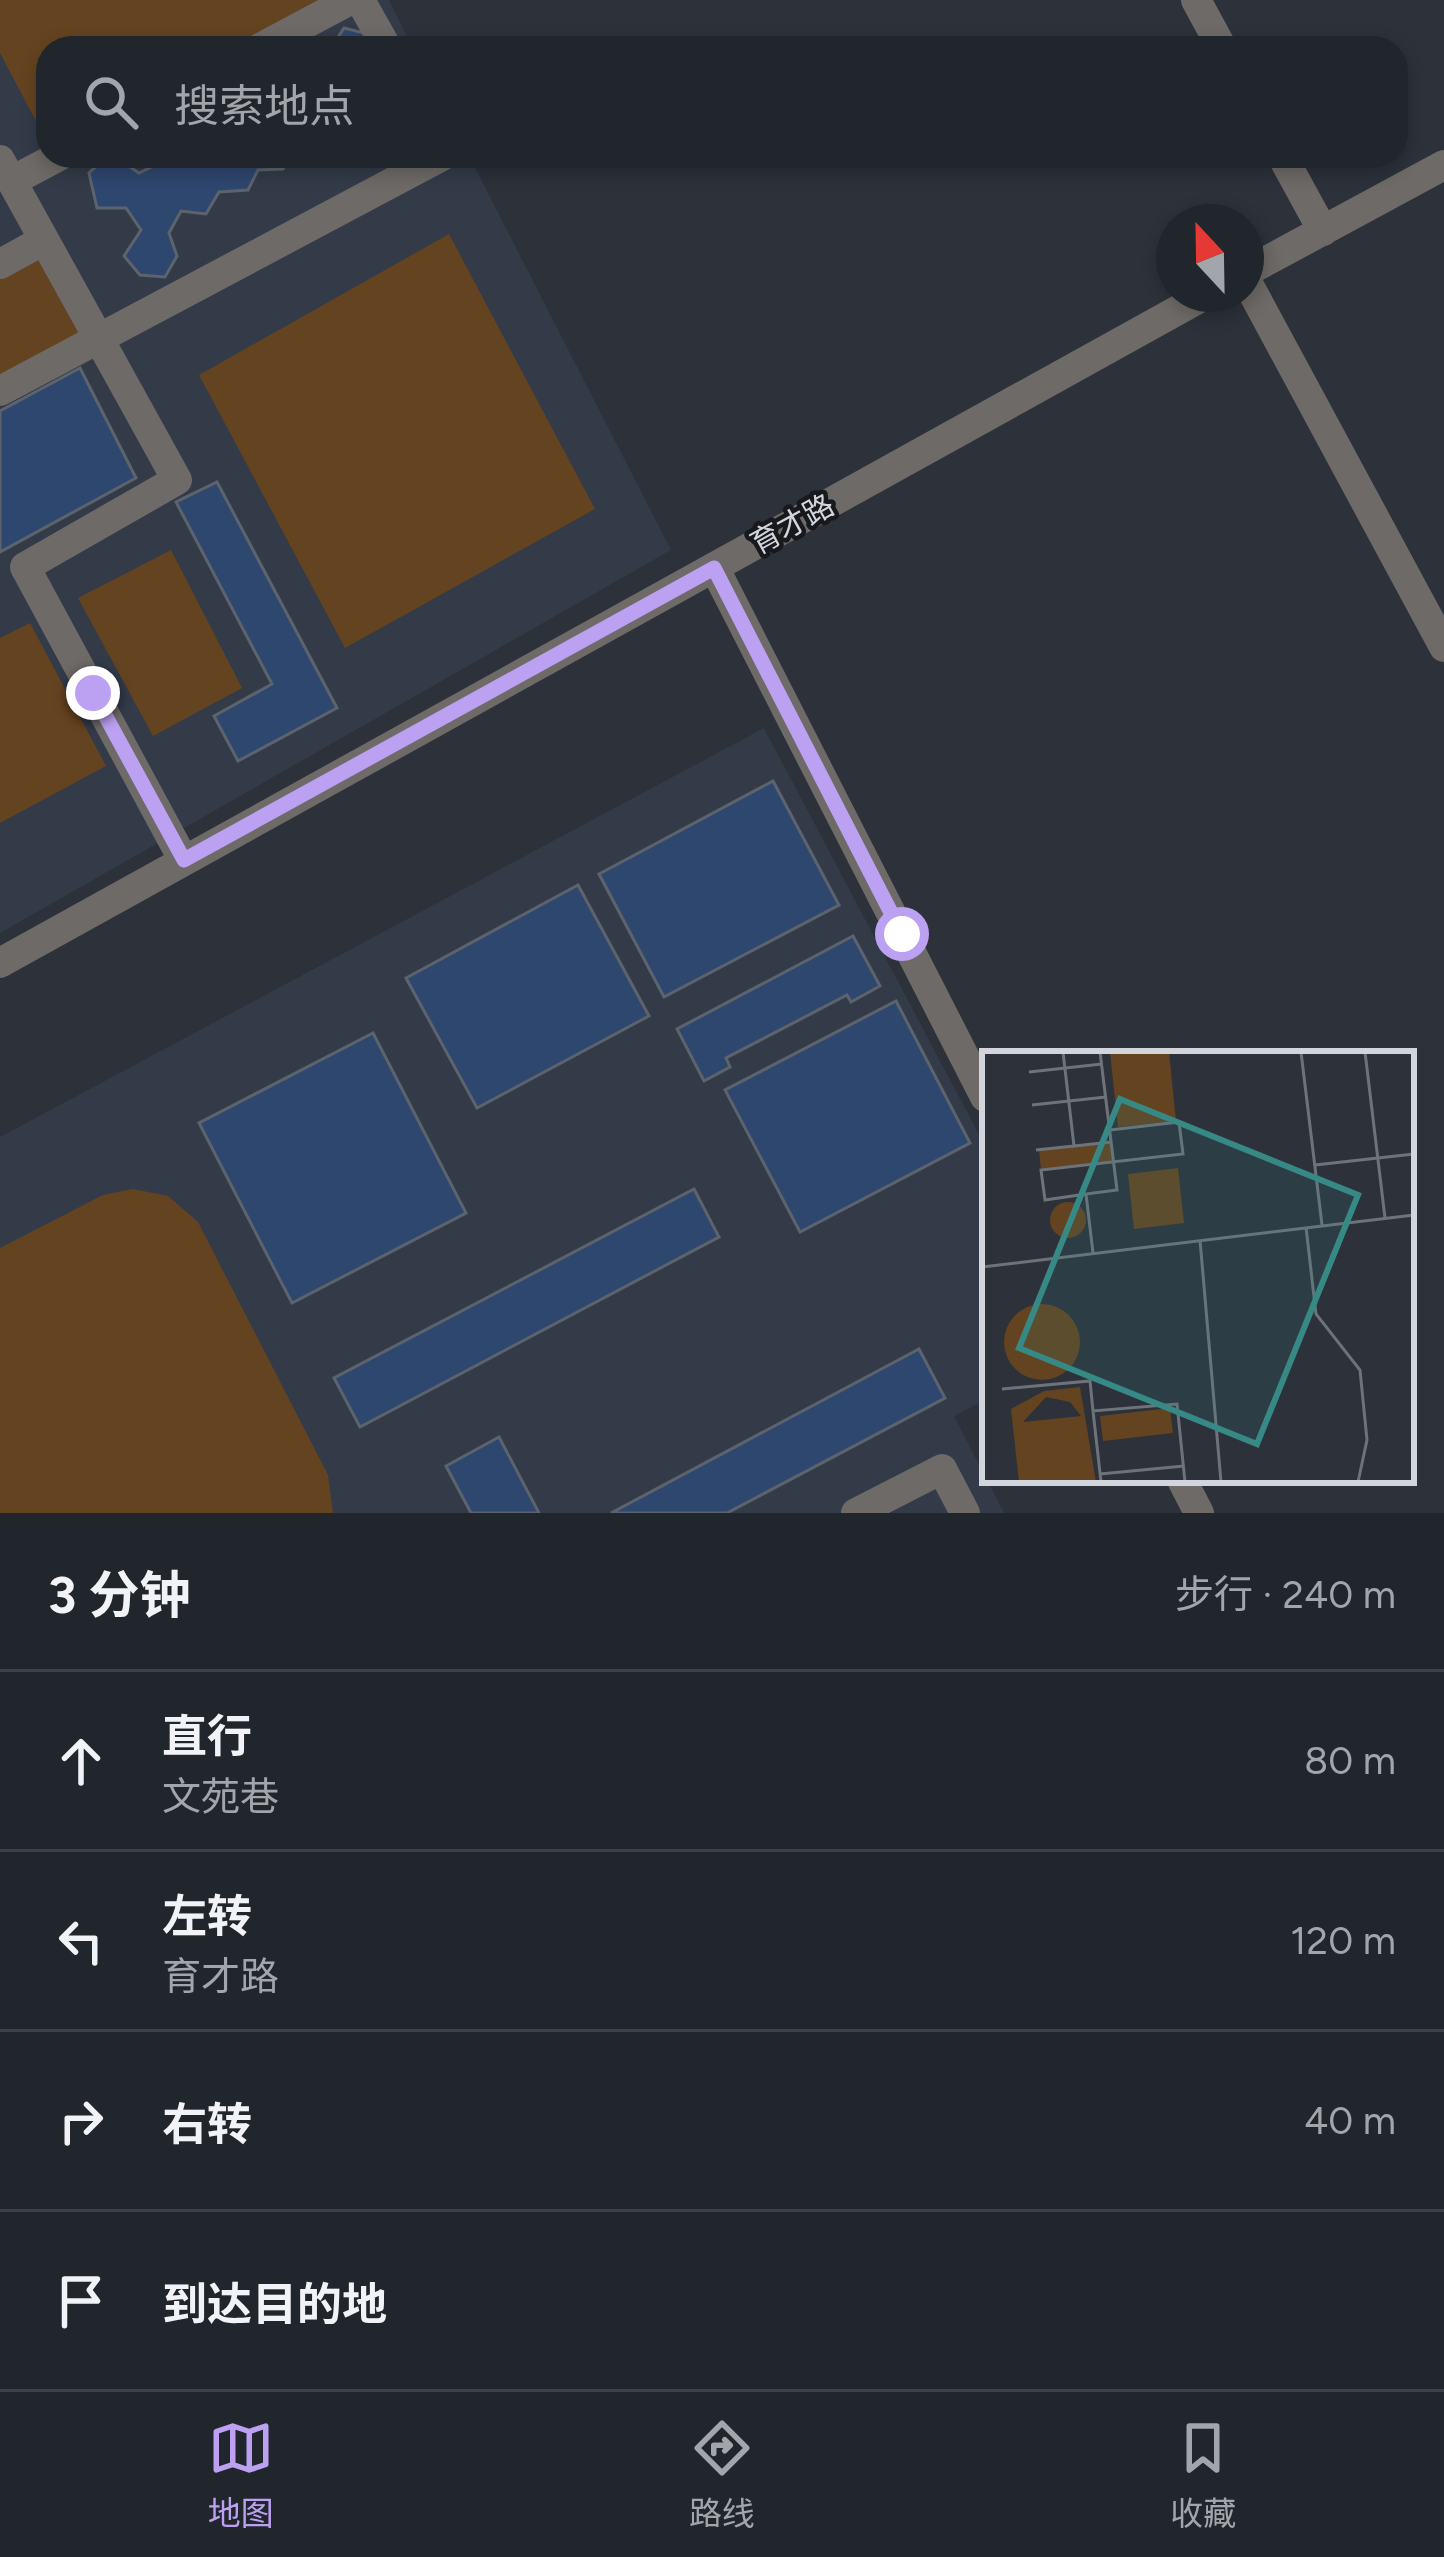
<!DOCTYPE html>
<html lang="zh">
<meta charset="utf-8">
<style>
:root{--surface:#21252c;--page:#2d3138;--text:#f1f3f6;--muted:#a2a5a9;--line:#3e4248;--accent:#bca0f2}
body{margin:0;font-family:Figtree,"Noto Sans SC",sans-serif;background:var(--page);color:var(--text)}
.compass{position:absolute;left:1156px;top:204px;width:108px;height:108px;border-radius:50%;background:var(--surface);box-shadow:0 6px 18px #0003;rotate:338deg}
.stop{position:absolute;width:36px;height:36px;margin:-27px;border:9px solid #bca0f2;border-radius:50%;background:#fff}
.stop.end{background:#bca0f2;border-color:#fff;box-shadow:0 3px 12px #0008}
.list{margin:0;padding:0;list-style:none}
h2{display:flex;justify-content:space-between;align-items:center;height:156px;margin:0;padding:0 48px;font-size:51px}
h2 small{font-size:39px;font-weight:400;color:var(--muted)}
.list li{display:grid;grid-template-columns:78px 1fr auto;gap:36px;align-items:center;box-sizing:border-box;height:180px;padding:0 48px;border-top:3px solid var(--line)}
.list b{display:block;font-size:45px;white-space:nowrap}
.list p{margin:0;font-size:39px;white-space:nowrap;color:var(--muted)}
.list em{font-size:39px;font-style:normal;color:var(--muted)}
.icon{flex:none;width:66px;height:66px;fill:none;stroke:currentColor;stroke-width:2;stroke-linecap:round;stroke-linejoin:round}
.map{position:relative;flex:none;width:1444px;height:1513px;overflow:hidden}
.search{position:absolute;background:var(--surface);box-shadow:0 6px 18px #0003;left:36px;right:36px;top:36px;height:132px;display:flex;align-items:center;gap:30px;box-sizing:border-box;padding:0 42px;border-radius:36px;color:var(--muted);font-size:45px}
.sheet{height:876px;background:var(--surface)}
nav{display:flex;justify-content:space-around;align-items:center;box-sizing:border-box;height:168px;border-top:3px solid var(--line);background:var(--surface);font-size:33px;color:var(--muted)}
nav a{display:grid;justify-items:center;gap:6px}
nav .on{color:var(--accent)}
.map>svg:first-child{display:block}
.built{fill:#333b49}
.green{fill:#644320}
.building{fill:#2e476f;stroke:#5d636d;stroke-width:3}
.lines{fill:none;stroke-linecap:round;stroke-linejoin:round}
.minor{stroke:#6e6a67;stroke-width:30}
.route{stroke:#bca0f2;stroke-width:15}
.labels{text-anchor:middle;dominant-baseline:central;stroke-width:9;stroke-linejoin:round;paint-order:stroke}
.street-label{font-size:30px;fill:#d2d5db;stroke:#17191d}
.inset-road{fill:none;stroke:#6e737a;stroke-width:3}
.view{fill:#368984;fill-opacity:0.15;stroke:#368984;stroke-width:6}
.inset-edge{fill:none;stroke:#d2d5db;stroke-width:6}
</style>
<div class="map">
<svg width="1444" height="1513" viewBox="0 0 1444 1513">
<rect width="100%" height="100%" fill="#2c313a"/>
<path class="built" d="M0 0H389L413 48H48V156H469L671 550 0 933Z
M764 728 985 1146V1400L954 1416 1004 1513H0V1137Z"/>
<path class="green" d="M0 0H335L244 48H48V144L0 53Z
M449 234 595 509 345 648 199 375Z
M44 240 98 337 0 391V264Z
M171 550 242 688 153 736 78 598Z
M30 623 106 766 0 823V638Z
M133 1189 168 1196 198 1222 328 1475 333 1513H0V1248L103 1195Z"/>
<path class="building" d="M344 28 372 35 376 48H331Z
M174 156H291L283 169 258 170 248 190 219 192 206 214 181 211 169 233 177 256 165 277 140 275 124 256 141 230 126 208H97L89 173 103 160 123 162 139 173Z
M80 368 136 478 0 552V411Z
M217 482 337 708 238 761 214 716 272 684 176 502Z
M773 781 839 905 664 997 599 874Z
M578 885 649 1016 477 1108 406 978Z
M853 936 880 986 851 1002 847 995 726 1058 730 1067 704 1081 677 1029Z
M896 1001 970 1143 800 1232 725 1090Z
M373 1033 466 1213 292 1303 199 1123Z
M694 1189 719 1237 360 1427 334 1378Z
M919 1349 945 1398 727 1513H611Z
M499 1437 539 1513H471L446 1466Z"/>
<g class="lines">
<path class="minor" d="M360 0 387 48
M1196 0 1222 48
M260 48 350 0
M1282 156 1323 231
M0 160 177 480 25 567 184 861
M12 181 59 156
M0 264 44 240
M1246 272 1444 165
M1246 280 1444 647
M0 391 442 156
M714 567 985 1097
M0 963 1207 294
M1182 1480 1199 1513
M856 1513 942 1469 965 1513"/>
</g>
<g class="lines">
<path class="route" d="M93 693 184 860 714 568 902 934"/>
</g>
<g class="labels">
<g class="street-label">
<text transform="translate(792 524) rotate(-29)">育才路</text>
</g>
</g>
<g transform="translate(982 1051)">
<rect width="432" height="432" fill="#2c313a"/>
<path d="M128 1H187L194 70 136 76ZM129 91 132 110 59 119 57 99ZM196 117 202 172 152 178 146 123ZM68 169a18 18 0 1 1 36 0a18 18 0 1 1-36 0ZM22 291a38 38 0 1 1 76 0a38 38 0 1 1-76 0ZM98 336 114 431H37L29 358 62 340ZM64 346 88 351 99 365 41 371ZM188 357 191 382 121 390 118 365Z" fill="#644320" fill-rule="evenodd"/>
<path class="inset-road" d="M81 1 92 95 129 91M319 1 340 174M383 1 403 167M47 21 120 13M50 54 124 46M54 99 92 95M333 114 432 103M104 143 63 149 59 119 201 103 197 71 128 79M324 176 334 263 378 319 385 389 376 431M218 189 239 431M111 202 104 143 135 139 118 1M0 216 432 164M20 338 108 330 111 360 195 353 203 431M111 360 119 431M118 423 202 415"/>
<path class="view" d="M138 48 376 144 275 393 37 297Z"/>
<rect width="432" height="432" class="inset-edge"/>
</g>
</svg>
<svg class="compass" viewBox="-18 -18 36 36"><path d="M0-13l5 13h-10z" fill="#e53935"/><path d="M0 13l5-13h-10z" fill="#a2a5a9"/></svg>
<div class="stop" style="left:902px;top:934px"></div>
<div class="stop end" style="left:93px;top:693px"></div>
<div class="search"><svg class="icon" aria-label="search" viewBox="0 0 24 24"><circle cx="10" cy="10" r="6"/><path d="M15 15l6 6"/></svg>搜索地点</div>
</div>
<section class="sheet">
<h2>3 分钟<small>步行 · 240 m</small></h2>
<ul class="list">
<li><svg class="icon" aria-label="ahead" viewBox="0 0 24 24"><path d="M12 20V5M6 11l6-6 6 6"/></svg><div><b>直行</b><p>文苑巷</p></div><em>80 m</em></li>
<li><svg class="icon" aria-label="left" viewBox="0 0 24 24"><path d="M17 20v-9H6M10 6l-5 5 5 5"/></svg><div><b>左转</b><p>育才路</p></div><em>120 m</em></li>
<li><svg class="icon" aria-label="right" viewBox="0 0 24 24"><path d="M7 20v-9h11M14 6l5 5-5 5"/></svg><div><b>右转</b></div><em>40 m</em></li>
<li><svg class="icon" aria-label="arrive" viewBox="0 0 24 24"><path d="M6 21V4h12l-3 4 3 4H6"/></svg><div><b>到达目的地</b></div></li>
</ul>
</section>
<nav>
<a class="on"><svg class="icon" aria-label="map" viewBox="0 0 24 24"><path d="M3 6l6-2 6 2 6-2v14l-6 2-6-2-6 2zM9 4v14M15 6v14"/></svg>地图</a>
<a><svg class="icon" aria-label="directions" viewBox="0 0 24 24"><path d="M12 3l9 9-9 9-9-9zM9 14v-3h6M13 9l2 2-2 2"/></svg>路线</a>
<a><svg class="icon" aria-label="saved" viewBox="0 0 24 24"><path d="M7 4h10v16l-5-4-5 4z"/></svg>收藏</a>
</nav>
